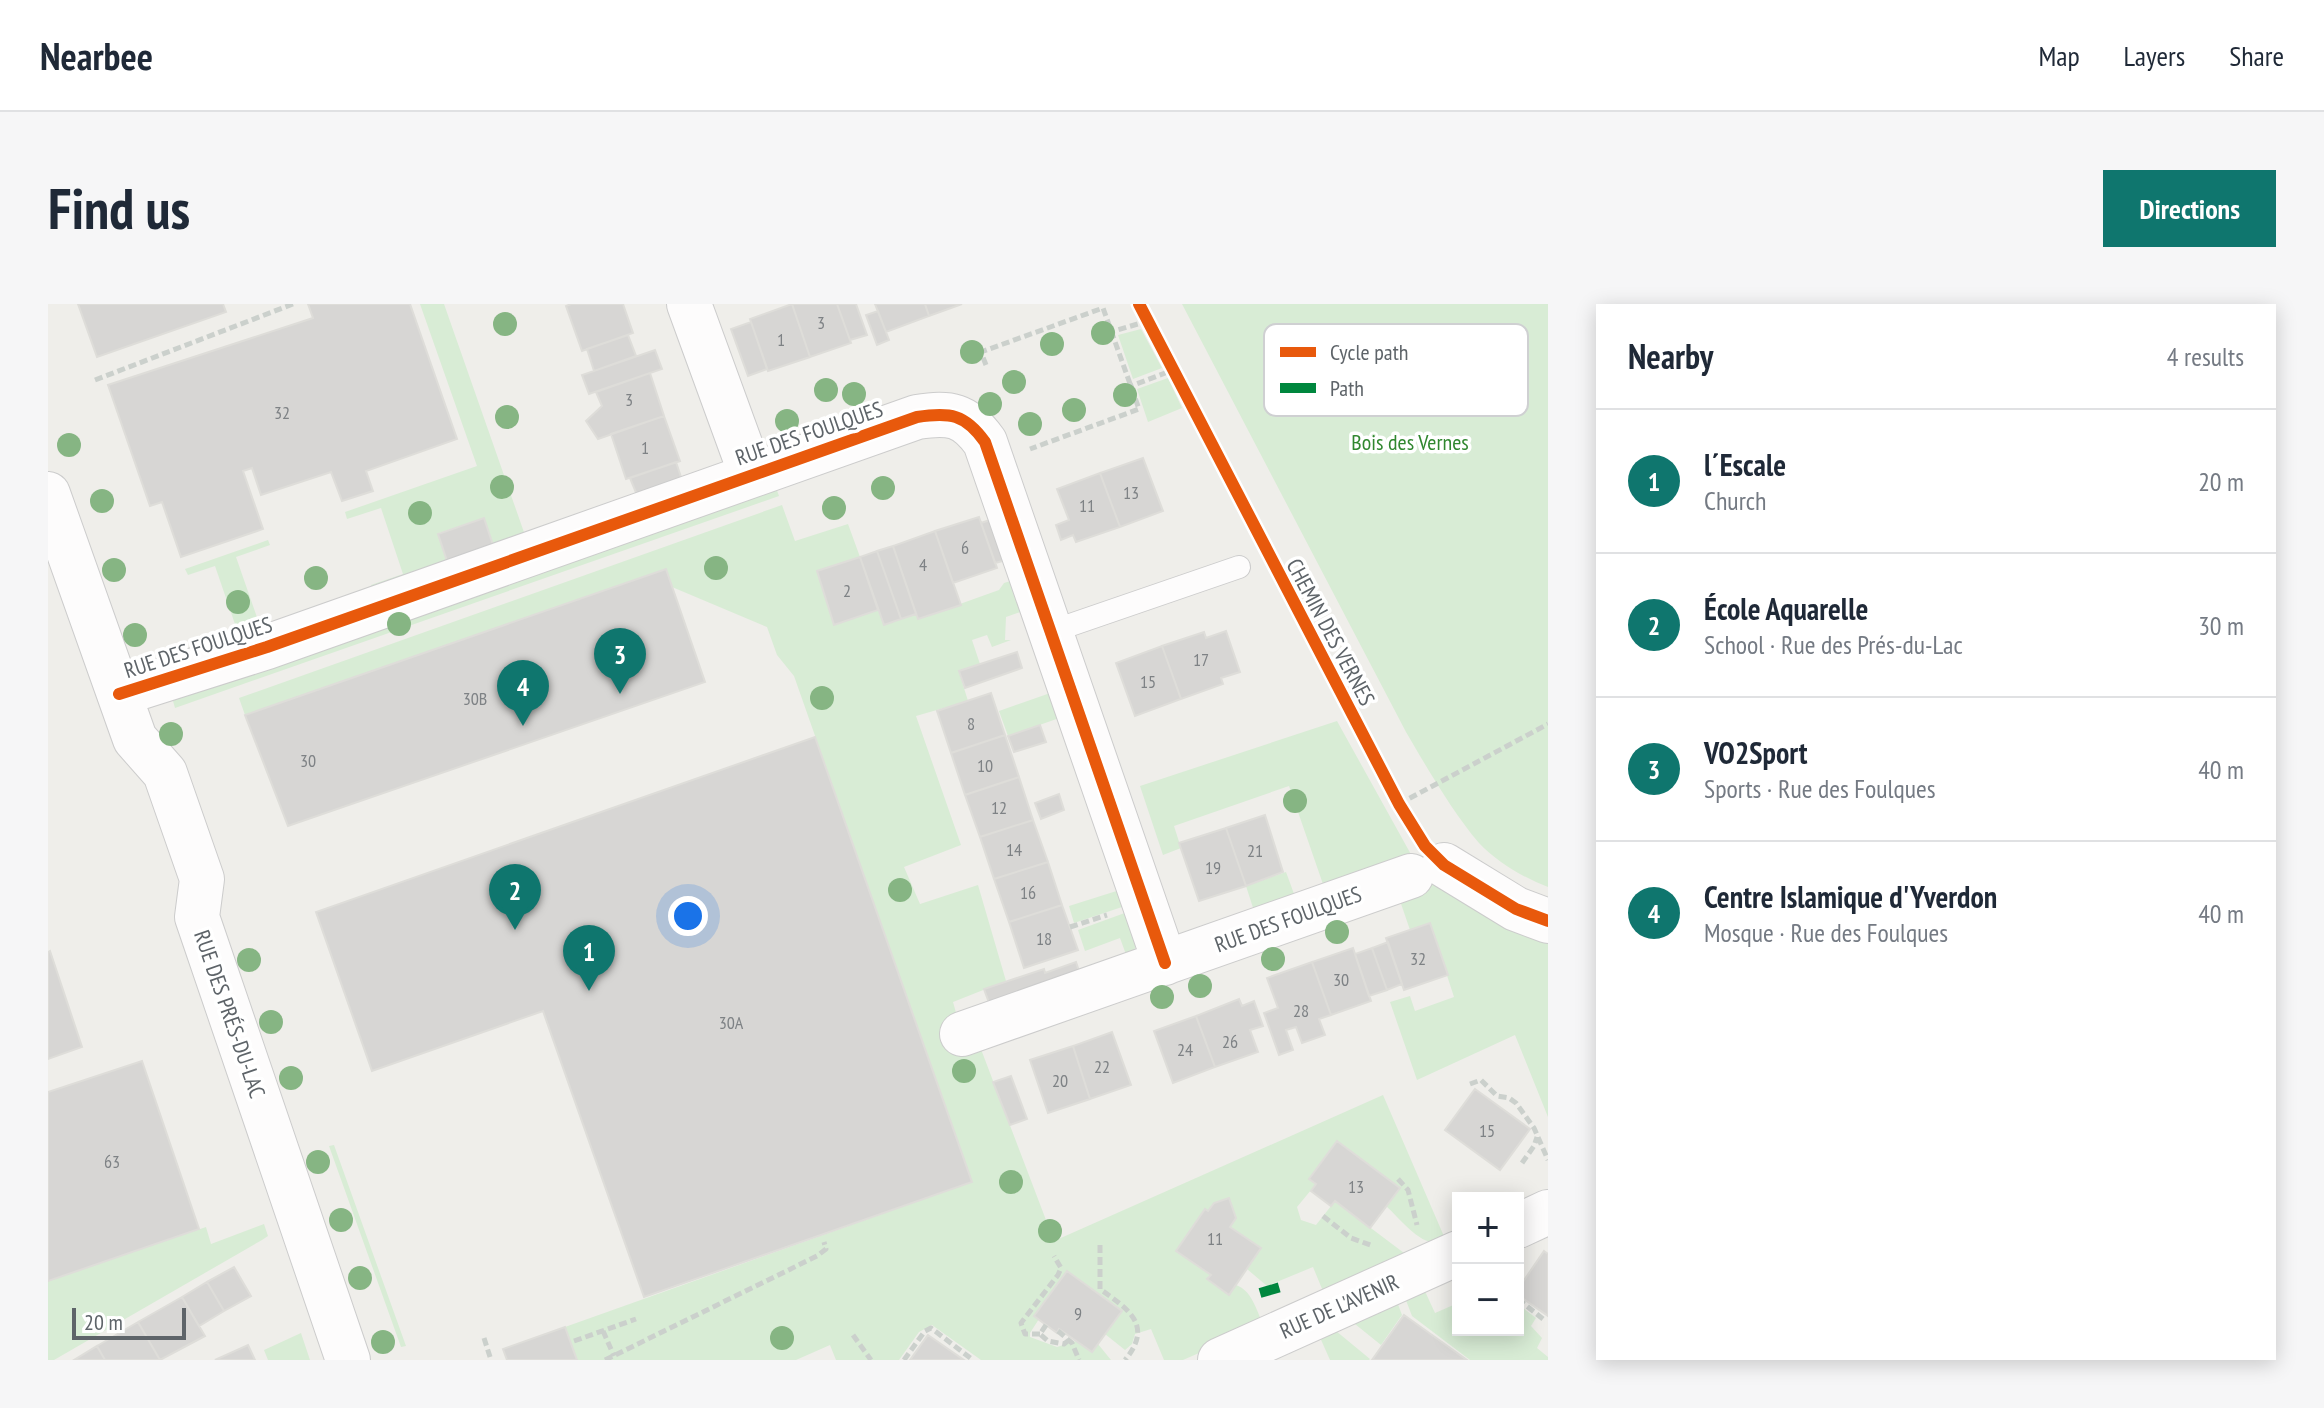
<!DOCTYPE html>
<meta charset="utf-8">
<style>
:root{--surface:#fff;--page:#f6f6f7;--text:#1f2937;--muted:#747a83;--line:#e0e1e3;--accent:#0f766e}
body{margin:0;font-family:"PT Sans Narrow",sans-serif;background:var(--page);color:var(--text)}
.controls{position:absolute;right:24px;bottom:24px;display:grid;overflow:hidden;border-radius:0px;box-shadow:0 4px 20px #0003}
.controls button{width:72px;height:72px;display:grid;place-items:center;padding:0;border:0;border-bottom:2px solid var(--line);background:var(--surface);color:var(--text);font:40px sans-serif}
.scale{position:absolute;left:24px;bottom:20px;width:114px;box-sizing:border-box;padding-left:8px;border:4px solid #5e6469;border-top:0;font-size:22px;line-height:28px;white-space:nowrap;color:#5e6469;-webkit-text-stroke:6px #fff;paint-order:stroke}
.you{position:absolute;left:640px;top:612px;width:28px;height:28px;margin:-20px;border:6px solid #fff;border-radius:50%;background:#1a73e8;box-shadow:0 0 0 12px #1a73e833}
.badge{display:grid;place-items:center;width:52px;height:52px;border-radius:50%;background:var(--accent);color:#fff;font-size:26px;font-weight:700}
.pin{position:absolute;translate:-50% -66px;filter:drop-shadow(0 2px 4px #0008)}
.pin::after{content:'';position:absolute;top:42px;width:28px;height:24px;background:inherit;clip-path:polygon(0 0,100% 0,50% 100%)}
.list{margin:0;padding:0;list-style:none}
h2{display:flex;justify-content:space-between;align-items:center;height:104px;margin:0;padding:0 32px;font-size:34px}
h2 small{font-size:26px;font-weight:400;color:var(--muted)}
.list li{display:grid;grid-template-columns:52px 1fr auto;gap:24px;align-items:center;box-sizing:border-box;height:144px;padding:0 32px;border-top:2px solid var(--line)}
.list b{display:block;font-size:30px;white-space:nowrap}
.list p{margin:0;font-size:26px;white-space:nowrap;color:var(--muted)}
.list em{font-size:26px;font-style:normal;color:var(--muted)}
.map{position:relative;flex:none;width:1500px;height:1056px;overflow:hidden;border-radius:0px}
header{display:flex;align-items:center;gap:48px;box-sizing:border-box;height:112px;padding:0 40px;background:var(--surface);border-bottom:2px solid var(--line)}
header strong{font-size:38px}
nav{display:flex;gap:44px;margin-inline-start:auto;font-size:28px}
.intro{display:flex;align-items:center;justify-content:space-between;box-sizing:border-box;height:192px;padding:0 48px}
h1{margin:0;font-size:56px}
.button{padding:20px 36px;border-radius:0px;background:var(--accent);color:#fff;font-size:28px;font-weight:700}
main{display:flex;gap:48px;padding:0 48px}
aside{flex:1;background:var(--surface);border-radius:0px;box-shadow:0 4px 20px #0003}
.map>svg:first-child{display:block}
.green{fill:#d8ecd5}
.building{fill:#d7d6d4;stroke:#deddd9;stroke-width:2}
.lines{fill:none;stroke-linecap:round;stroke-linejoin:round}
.service-casing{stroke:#ccc;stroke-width:24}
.minor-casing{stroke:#ccc;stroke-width:46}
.path{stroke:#cbd0cc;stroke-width:5;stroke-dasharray:8 4;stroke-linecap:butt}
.service{stroke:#fdfcfc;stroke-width:22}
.minor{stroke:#fdfcfc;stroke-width:44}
.quiet{stroke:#00873e;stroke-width:10;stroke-dasharray:20 10;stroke-linecap:butt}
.cycleway-casing{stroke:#fff;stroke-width:17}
.cycleway{stroke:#e8590c;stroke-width:12}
.tree{fill:#86b583}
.labels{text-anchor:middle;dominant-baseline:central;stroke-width:7;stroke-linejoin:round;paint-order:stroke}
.number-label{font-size:18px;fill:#7e8285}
.street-label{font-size:22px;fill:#5e6469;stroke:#fff}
.park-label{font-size:22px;fill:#30872f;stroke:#fff}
.key{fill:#fff;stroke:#cfd0d2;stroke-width:2}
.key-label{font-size:22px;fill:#5e6469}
</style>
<header>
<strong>Nearbee</strong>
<nav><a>Map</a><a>Layers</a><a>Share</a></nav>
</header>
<div class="intro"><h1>Find us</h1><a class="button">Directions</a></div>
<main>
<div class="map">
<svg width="1500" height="1056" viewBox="0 0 1500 1056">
<rect width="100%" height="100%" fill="#efeeea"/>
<path class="green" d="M372 0H396L478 234 447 245 436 214 391 229 401 263 325 289 323 281 355 270 333 204 299 215 297 208 429 162Z
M1134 0H1500V583C1476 574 1449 558 1431 539 1405 509 1378 462 1358 428Z
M1093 25 1114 64 1085 75 1070 31Z
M1120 74 1134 104 1100 118 1089 85Z
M727 181 731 192 127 404 125 397 136 387Z
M734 201 747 237 800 220 812 253 769 267 787 321 830 306 836 321 868 310 870 315 951 286 956 279 966 276 978 306 958 313 957 336H963L944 343 939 331 924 336 932 360 911 368 920 397 868 412 913 541 856 563 872 600 930 581 958 677 905 698 914 730 931 740 1006 937 1335 791 1398 937C1375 947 1354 916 1338 902L1351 884 1289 837 1261 874 1268 880 1249 903 1253 916 1268 921 1287 897 1356 949 1277 992 1265 963 1219 982 1199 965 1213 944 1182 923 1188 914 1181 894 1166 899 1160 907 1157 905 1129 947 1163 971 1160 975C1198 980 1201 984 1215 1021L1135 1056H1116L1103 1025 1087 1030 1084 1040 1077 1046 1057 1030 1074 1007 1019 967 986 1012 991 1015 982 1029V1033L1009 1043 1028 1037 1044 1048 1050 1040 1063 1056H933L884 1021 871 1028 851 1056H788L782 1041 748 1056H529L517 1023 924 878 746 372 729 351 719 323 624 283 617 265 197 411 191 394Z
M220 236 222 241 188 253 212 322 246 311 163 344 161 337 189 326 167 262 140 271 137 265Z
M1008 387 1017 412 960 432 951 407Z
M1289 417 1365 554 1276 583 1241 482 1126 522 1133 544 1115 551 1092 482Z
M1238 568 1249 598 1208 613 1198 582Z
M1377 573 1500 630V813L1467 731 1369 776 1342 698 1362 692 1367 707 1406 693 1382 619 1362 626 1349 588Z
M1078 584 1083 600 1026 619 1021 602Z
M1085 606 1090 639 1080 656 1072 634 1037 647 1030 626Z
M286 841 358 1042 353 1043 281 842Z
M216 920 220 932 214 936 6 1056H0V977L158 923 163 940Z
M1375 983 1387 1009 1410 999V1026H1470V1000L1488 1014 1483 1022 1494 1034 1489 1044 1500 1053V1056H1422L1364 1012 1356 991Z
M1348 995 1354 1011 1333 1041 1307 1020 1305 1014Z
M1282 1022 1322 1055 1321 1056H1282L1270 1029Z
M253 1029 262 1056H220L216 1046Z"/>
<path class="building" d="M30 0H175L178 8 49 53Z
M260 0H362L409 135 318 167 325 187 294 197 283 168 213 191 204 164 195 167 215 225 133 253 114 198 102 202 60 81 265 14Z
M523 0H575L585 29 534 47 518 2Z
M744 0H789L803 39 762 53Z
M744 0 762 53 720 67 702 15Z
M789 0H808L819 31 802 36Z
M827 0H877L881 12 838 28Z
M877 0H914L881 12Z
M830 7 841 36 829 41 818 11Z
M703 18 719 65 700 72 683 25Z
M580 31 588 52 546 67 539 45Z
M607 46 614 65 541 90 534 71Z
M602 69 616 112 550 135 538 117 554 102 548 88Z
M616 112 632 157 578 175 563 130Z
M1095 154 1115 207 1072 223 1052 169Z
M628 158 634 176 589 191 582 174Z
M1052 169 1072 223 1028 238 1025 231 1013 236 1008 221 1021 216 1009 185Z
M931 213 949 264 905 279 887 227Z
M436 214 445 241 399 257 390 230Z
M948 214 962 255 947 259 933 219Z
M887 227 913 301 870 315 845 242Z
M845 242 868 310 853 315 829 247Z
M829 247 853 315 836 321 812 253Z
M812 253 830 306 786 321 769 267Z
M618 265 657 378 240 522 197 411Z
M1178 327 1192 368 1173 374 1175 380 1133 395 1114 342 1156 328 1158 334Z
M1114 342 1133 395 1087 412 1068 359Z
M969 348 974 364 917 384 911 367Z
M943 389 957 431 903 449 889 407Z
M992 421 998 438 966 448 960 432Z
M957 431 971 473 917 491 903 449Z
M767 433 924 878 596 993 495 707 324 767 268 608Z
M971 473 985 516 932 533 917 491Z
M1011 490 1016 506 993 515 987 499Z
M1217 511 1235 568 1198 582 1178 524Z
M985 516 1000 558 946 575 932 533Z
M1178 524 1198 582 1151 597 1131 539Z
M1000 558 1014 601 961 618 946 575Z
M1014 601 1030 646 976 664 961 618Z
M1382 619 1400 671 1356 686 1338 634Z
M1340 638 1354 680 1339 686 1324 644Z
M1305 644 1323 697 1283 711 1264 658Z
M1324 644 1339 686 1321 692 1307 650Z
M2 647 34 743 0 755V648Z
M1028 658 1033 673 943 704 936 685 996 665 997 669Z
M1264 658 1283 711 1271 715 1277 731 1254 739 1248 723 1238 726 1245 746 1231 751 1216 709 1230 704 1219 674Z
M1191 695 1194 702 1206 697 1215 722 1202 726 1210 748 1167 763 1148 712Z
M1148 712 1167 763 1125 779 1106 727Z
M1064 728 1083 781 1042 795 1025 742Z
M1025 742 1042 795 1000 809 982 756Z
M94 757 151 925 0 977V788Z
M963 772 979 815 962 821 945 778Z
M1427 785 1482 825 1452 866 1397 826Z
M1289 837 1352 884 1322 924 1287 897 1283 902 1263 887 1268 880 1261 875Z
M1181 894 1188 914 1182 923 1213 944 1181 991 1159 975 1163 971 1128 947 1157 905 1160 907 1166 899Z
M1496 947 1500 950V1012L1470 991V985Z
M186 963 203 992 176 1007 159 978Z
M1019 967 1074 1007 1044 1048 1011 1025 1009 1029 986 1012Z
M159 978 176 1007 151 1022 134 993Z
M134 993 157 1032 112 1056 90 1018Z
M1356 1011 1419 1056H1324Z
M90 1018 112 1056H57L49 1042Z
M517 1023 529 1056H459L455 1045Z
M880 1031 916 1056H862Z
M200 1041 207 1056H167Z
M49 1042 57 1056H26Z"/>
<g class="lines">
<g class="service-casing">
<path id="service" d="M1002 328 1191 263"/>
</g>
<g class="minor-casing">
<path id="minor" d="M641 0 703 170
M0 190 87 435 117 469 154 575 149 613 300 1056
M71 390 219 343 869 113C902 108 917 110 937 138L1117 659
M1396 561 1468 605 1500 617
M914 730 1363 572
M1470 922 1500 908
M1172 1056 1410 949"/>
</g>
<path class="path" d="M1091 0 1217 245
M1059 29 1100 17
M938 61 933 48 1055 4 1091 105 982 145
M47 76 245 0
M1078 84 1125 66
M1222 253 1351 500 1370 530
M1351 500 1500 420
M1022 623 1059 611
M1422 780 1433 776 1449 792 1461 794 1468 799 1486 824 1500 856
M1474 859 1486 842 1489 833
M1350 875 1360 886 1369 921
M1275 912 1303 934 1325 942
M1052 941V985C1080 1005 1106 1021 1077 1056
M1470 995 1495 1015
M998 1021 992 1030 1000 1037 1016 1040 1021 1036
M555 1027 566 1052
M1010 1027 1024 1039 1031 1056
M992 1030H977L973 1019 1010 971 1013 964 1006 952
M805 1031 823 1056
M436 1034 443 1056
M526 1037 588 1015
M557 1056 769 952 778 945 776 938
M856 1056 877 1027 883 1024 925 1056"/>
<use href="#service" class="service"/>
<use href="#minor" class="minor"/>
<path class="quiet" d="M1212 989 1236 982"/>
<g class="cycleway-casing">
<path id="cycleway" d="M1091 0 1351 500 1377 542 1396 561 1468 605 1500 617
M71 390 219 343 869 113C902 108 917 110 937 138L1117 659"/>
</g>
<use href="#cycleway" class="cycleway"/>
</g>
<g class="tree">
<circle cx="457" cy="20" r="12"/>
<circle cx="1055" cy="29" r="12"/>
<circle cx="1004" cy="40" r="12"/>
<circle cx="924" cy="48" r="12"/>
<circle cx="966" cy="78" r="12"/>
<circle cx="778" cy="86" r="12"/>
<circle cx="806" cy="90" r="12"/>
<circle cx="1077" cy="91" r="12"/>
<circle cx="942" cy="100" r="12"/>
<circle cx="1026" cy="106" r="12"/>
<circle cx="459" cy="113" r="12"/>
<circle cx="739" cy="117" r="12"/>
<circle cx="982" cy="120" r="12"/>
<circle cx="21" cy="141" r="12"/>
<circle cx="454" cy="183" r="12"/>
<circle cx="835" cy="184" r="12"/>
<circle cx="54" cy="197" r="12"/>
<circle cx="786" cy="204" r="12"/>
<circle cx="372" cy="209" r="12"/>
<circle cx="668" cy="264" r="12"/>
<circle cx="66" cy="266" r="12"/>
<circle cx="268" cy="274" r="12"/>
<circle cx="190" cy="298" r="12"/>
<circle cx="351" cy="320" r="12"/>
<circle cx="87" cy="331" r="12"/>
<circle cx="774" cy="394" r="12"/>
<circle cx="123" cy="430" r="12"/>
<circle cx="1247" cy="497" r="12"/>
<circle cx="852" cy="586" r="12"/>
<circle cx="1289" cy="628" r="12"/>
<circle cx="1225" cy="655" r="12"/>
<circle cx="201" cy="656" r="12"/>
<circle cx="1152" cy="682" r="12"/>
<circle cx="1114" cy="693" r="12"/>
<circle cx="223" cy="718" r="12"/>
<circle cx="916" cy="767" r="12"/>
<circle cx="243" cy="774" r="12"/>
<circle cx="270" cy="858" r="12"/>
<circle cx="963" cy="878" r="12"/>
<circle cx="293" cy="916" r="12"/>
<circle cx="1002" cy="927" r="12"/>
<circle cx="312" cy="974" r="12"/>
<circle cx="734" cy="1034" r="12"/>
<circle cx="335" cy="1038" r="12"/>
</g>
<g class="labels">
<g class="number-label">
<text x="773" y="18">3</text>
<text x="733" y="35">1</text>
<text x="581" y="95">3</text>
<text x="234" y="108">32</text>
<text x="597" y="143">1</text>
<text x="1083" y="188">13</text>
<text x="1039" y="201">11</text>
<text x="917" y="243">6</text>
<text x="875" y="260">4</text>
<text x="799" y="286">2</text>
<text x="1153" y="355">17</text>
<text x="1100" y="377">15</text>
<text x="427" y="394">30B</text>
<text x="923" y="419">8</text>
<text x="260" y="456">30</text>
<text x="937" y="461">10</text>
<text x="951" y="503">12</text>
<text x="966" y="545">14</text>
<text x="1207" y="546">21</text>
<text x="1165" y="563">19</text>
<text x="980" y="588">16</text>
<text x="996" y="634">18</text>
<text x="1370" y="654">32</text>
<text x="1293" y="675">30</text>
<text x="1253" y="706">28</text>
<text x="683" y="718">30A</text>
<text x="1182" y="737">26</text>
<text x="1137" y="745">24</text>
<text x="1054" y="762">22</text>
<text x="1012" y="776">20</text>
<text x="1439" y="826">15</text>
<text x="64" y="857">63</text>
<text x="1308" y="882">13</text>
<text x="1167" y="934">11</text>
<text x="1030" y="1009">9</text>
</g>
<g class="street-label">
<text transform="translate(761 129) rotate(-19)">RUE DES FOULQUES</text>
<text transform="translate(1283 328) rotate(62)">CHEMIN DES VERNES</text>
<text transform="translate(150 343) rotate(-18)">RUE DES FOULQUES</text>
<text transform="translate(1240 615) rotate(-20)">RUE DES FOULQUES</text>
<text transform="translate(182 710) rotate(71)">RUE DES PRÉS-DU-LAC</text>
<text transform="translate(1291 1002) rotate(-24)">RUE DE L'AVENIR</text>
</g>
<g class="park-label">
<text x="1362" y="138">Bois des Vernes</text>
</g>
</g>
<rect x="1216" y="20" width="264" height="92" rx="12" class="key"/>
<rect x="1232" y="43" width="36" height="10" fill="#e8590c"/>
<rect x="1232" y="79" width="36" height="10" fill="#00873e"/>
<g class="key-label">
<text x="1282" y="56">Cycle path</text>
<text x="1282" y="92">Path</text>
</g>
</svg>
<div class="controls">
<button>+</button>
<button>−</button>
</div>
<div class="scale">20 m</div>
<div class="you"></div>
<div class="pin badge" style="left:541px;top:687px">1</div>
<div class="pin badge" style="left:467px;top:626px">2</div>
<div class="pin badge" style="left:572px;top:390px">3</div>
<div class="pin badge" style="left:475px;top:422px">4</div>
</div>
<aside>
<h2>Nearby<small>4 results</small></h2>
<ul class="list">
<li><span class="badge">1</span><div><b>l´Escale</b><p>Church</p></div><em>20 m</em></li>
<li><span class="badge">2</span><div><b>École Aquarelle</b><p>School · Rue des Prés-du-Lac</p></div><em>30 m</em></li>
<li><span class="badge">3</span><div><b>VO2Sport</b><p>Sports · Rue des Foulques</p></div><em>40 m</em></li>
<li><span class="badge">4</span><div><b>Centre Islamique d'Yverdon</b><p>Mosque · Rue des Foulques</p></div><em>40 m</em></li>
</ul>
</aside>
</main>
